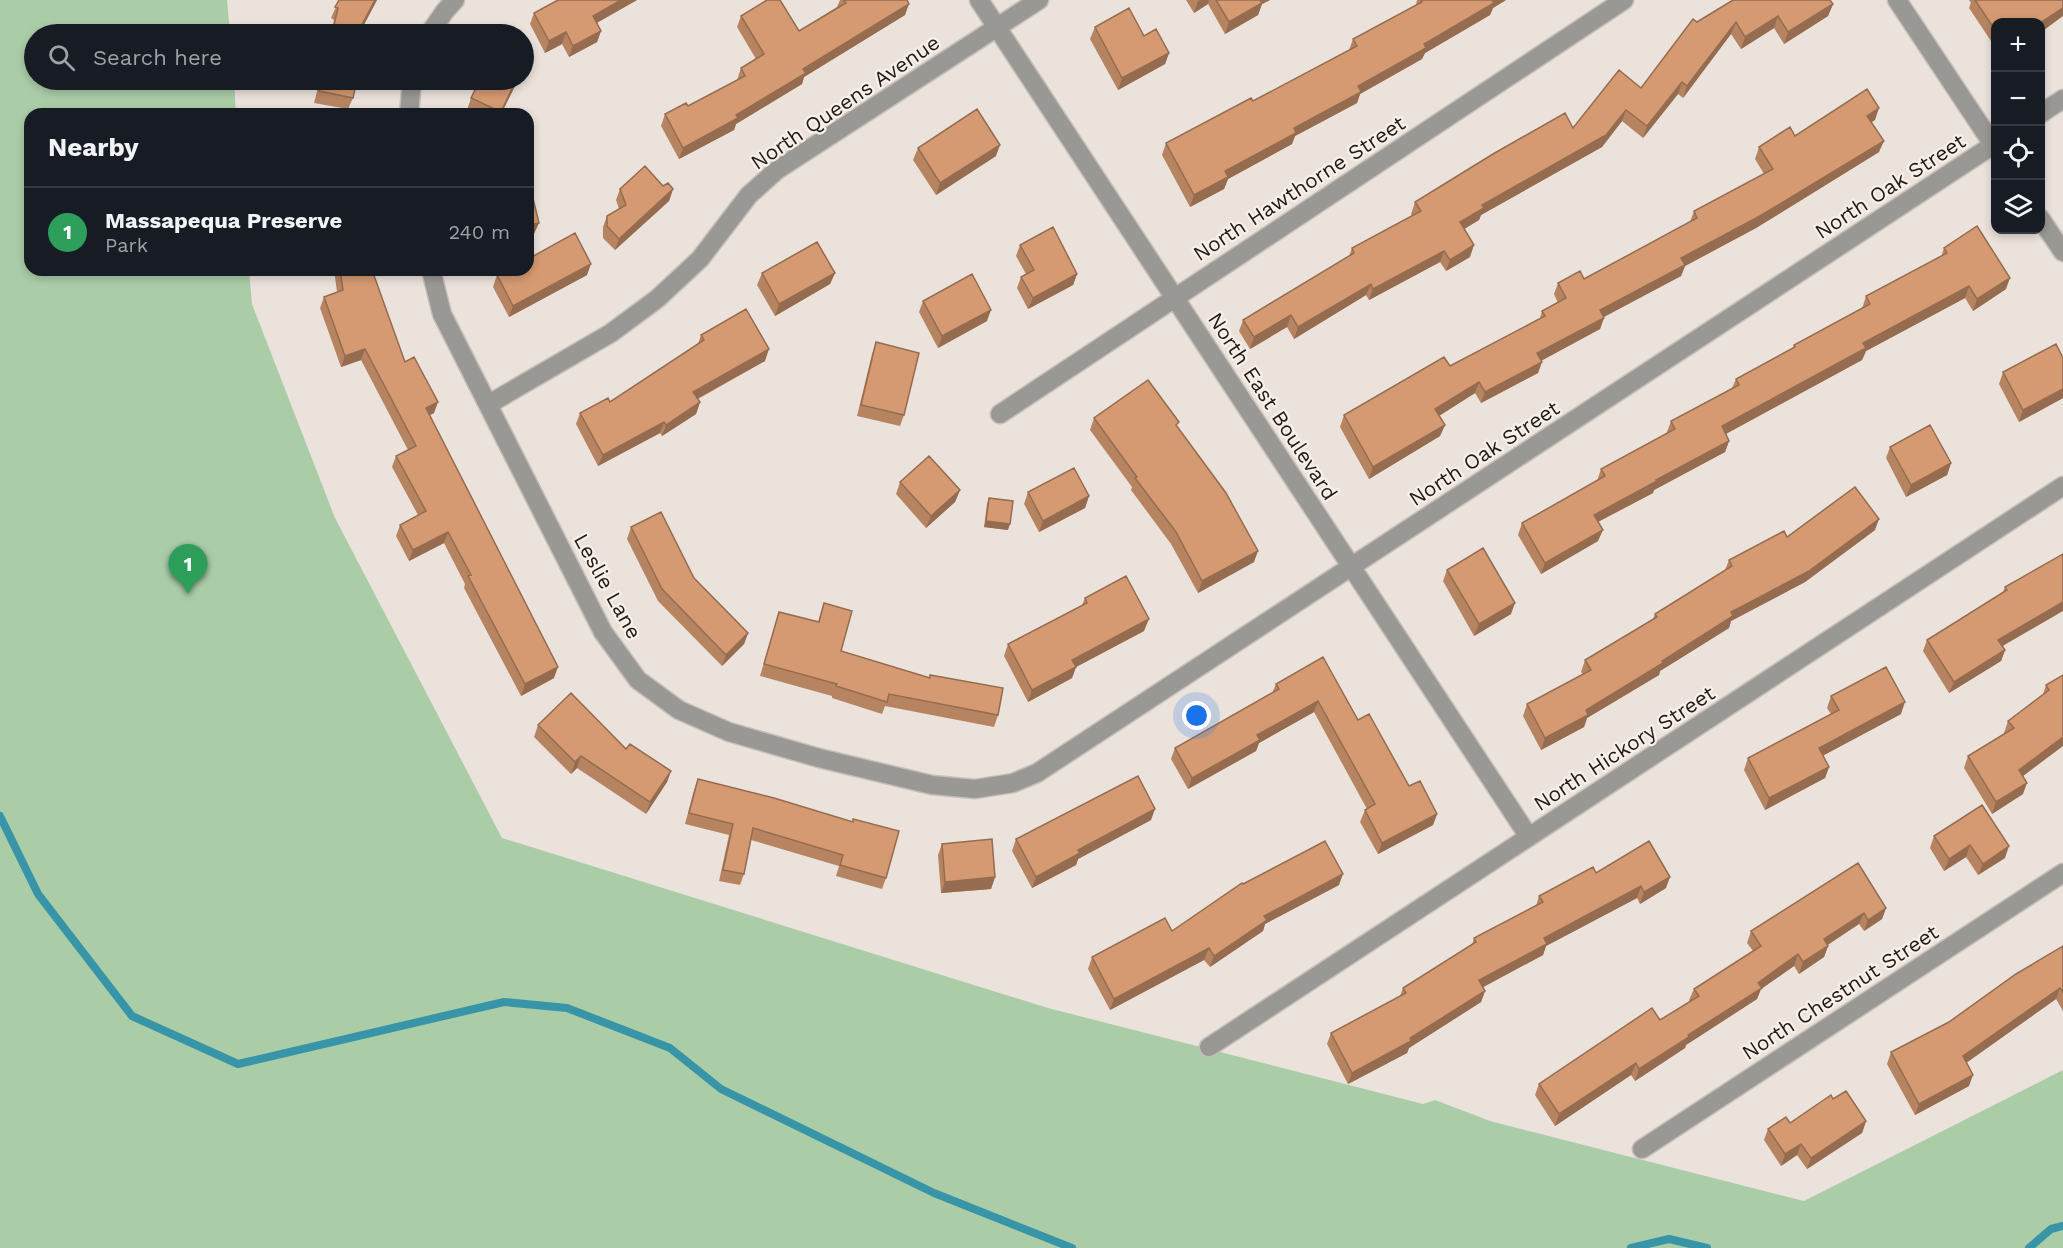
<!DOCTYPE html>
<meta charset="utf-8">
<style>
:root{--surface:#171b24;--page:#242831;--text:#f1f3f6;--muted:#9ea1a6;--line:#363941;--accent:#7c3aed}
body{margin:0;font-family:"Work Sans",sans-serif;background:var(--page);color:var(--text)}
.controls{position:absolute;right:18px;top:18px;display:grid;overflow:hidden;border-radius:12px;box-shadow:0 3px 9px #0003}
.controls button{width:54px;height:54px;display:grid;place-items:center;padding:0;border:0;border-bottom:2px solid var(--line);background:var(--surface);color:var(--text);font:30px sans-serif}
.you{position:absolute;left:1197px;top:716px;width:21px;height:21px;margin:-15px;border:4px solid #fff;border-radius:50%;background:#1a73e8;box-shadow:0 0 0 9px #1a73e833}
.badge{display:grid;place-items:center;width:39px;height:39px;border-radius:50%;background:var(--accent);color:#fff;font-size:20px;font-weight:700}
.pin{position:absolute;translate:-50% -50px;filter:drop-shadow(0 2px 3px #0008)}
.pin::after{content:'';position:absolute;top:32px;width:21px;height:18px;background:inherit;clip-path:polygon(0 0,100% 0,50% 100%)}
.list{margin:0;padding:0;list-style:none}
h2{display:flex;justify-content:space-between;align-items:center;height:78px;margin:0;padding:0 24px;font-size:26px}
h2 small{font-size:20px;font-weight:400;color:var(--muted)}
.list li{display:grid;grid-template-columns:39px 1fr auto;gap:18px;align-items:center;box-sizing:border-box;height:90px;padding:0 24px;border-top:2px solid var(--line)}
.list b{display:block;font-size:22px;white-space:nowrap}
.list p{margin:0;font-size:20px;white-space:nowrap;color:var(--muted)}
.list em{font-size:20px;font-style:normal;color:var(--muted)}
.icon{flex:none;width:33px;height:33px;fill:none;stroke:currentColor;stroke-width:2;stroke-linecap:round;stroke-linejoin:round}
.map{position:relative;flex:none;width:2063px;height:1248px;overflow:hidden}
.search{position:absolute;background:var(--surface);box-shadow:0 3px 9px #0003;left:24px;top:24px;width:510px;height:66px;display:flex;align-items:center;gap:15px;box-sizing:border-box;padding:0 21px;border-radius:33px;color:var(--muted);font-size:22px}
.panel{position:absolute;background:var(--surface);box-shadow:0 3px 9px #0003;left:24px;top:108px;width:510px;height:168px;border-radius:18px}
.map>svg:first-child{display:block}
.green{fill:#aacda8}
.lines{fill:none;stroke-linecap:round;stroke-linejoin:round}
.stream{stroke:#3894a7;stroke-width:8}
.minor-casing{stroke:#c6beb9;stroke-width:21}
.minor{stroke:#9a9894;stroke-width:18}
.wall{fill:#b78462}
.shaded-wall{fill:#956c50}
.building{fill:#d59a72;stroke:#956c50;stroke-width:1.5}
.labels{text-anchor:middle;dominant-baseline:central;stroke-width:4.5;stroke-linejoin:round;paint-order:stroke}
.street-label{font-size:21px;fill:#1e1b19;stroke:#f9efe9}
</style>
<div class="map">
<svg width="2063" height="1248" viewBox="0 0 2063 1248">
<rect width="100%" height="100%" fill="#ebe2dc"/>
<path class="green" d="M0 0H227L230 34H34V80H234L236 114H30V270H249L252 304 335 518 502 838 1048 1008 1423 1104 1435 1100 1490 1121 1804 1201 2063 1070V1248H0Z"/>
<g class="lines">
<path class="stream" d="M0 816 38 894 132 1016 238 1064 504 1002 567 1008 670 1048 721 1089 934 1193 1072 1248
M1631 1248 1669 1239 1707 1248
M2029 1248 2051 1229 2063 1226"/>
<g class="minor-casing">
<path id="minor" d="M979 0 1529 837
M1897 0 1996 149
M429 34 445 11 455 0
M409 114 412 80
M2040 114 2063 99
M2040 218 2063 252
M431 270 442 314 603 632 638 680 679 710 729 732 819 758 932 785 975 789 1013 783 1037 773 1996 143
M489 404 611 333 657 299 700 259 749 195 777 170 1039 0
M1000 414 1624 0
M1209 1047 2063 486
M1642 1149 2063 873"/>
</g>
<use href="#minor" class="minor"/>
</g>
<path class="wall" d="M339 0H377L359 34H331L334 20 331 18Z
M558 0H637L597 23 601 31 597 42 569 57 562 44 545 53 530 24 534 13Z
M840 0H907L905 15 804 77 802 84 736 124 734 130 679 159 661 126 665 114 688 106 737 80 741 68 756 59 737 27 741 16 799 31 837 7Z
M1186 0H1270L1262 4 1258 15 1225 34 1208 4 1194 13Z
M1417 0H1506L1493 8 1490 15 1425 53 1422 59 1360 94 1357 103 1295 136 1292 144 1228 179 1224 189 1190 207 1162 155 1166 143 1253 101 1349 50 1353 39 1416 5Z
M1969 0H2063L2041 31 1995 22V47L1969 8 1971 3Z
M1833 4 1828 16 1784 44 1774 28 1741 49 1731 34 1683 98 1678 94 1643 138 1622 121 1602 147 1481 215 1479 220 1464 229 1470 257 1446 271 1440 262 1369 300 1366 295 1294 339 1287 327 1250 349 1239 331 1243 320 1349 256 1352 248 1412 216 1411 214 1415 202 1573 128 1641 88 1697 22Z
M1095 27 1144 36 1169 53 1165 64 1118 90 1090 39Z
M320 80H357L353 98 348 109 314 103Z
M518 80 501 114H476L467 110 471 98Z
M1875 120 1872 122 1879 152 1756 228 1685 266 1681 276 1604 317 1600 329 1541 361 1538 373 1481 403 1475 393 1439 416 1445 425 1440 436 1369 479 1340 427 1344 415 1450 366 1540 318 1542 311 1558 303 1554 294 1558 283 1584 279 1690 222 1694 211 1764 174 1755 159 1759 147 1795 136Z
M918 148 996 156 936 195 913 160Z
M663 186 673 189 669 201 615 250 603 238V227L607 216 619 209 616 200 620 189Z
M1020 245 1077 274 1073 285 1028 309 1017 288 1021 277 1026 274 1016 256Z
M1944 248 2006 289 1973 311 1965 298 1866 351 1862 360 1726 434 1729 441 1725 452 1654 490 1653 493 1598 522V541L1541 574 1518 535 1522 523 1597 481 1601 469 1667 433V432L1671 421 1732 388 1736 379 1792 349 1794 345 1862 309 1866 296 1941 257Z
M334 270H372L405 362 434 413 430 415 554 678 521 696 464 588 465 584 444 543 409 561 396 536 400 525 418 515 392 467 396 456 408 450 361 360 341 367 320 308 324 297 337 292Z
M762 273H835L830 284 775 316 757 285Z
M497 275H587L509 317 493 287Z
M923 301 987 321 938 348 919 312Z
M701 335 765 361 698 399 700 402 696 414 662 436 660 433 598 466 576 424 580 413 610 402 698 344Z
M876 342 904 415 900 426 857 416 872 354Z
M2063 358V398L2019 422 1999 384 2003 372Z
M1094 418 1177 427 1254 562 1198 593 1171 544 1131 490 1132 487 1090 430Z
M1890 447 1951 463 1947 475 1906 497 1886 458Z
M900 482 960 490 955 502 926 528 896 494Z
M1028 492 1089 496 1085 508 1039 532 1024 504Z
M989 498 1008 530 984 527 987 504Z
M631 527 694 578 748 633 744 644 722 666 658 601 627 539Z
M1875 530 1805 582 1731 621 1729 628 1660 671 1659 675 1587 718 1584 727 1541 750 1523 716 1527 704 1583 674 1581 672 1585 660 1653 619 1655 614 1725 570 1729 560 1787 537Z
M2063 554 2003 646 2005 650 2001 661 1949 693 1923 651 1927 640 2003 592 2005 587Z
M1447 570 1511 614 1474 636 1443 581Z
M1085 598 1144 631 1076 667 1072 678 1028 702 1004 656 1008 644 1082 605Z
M824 603 841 651 929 678 930 675 998 715 994 727 885 706 882 714 832 698V696L760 676 779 612 818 622Z
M1323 657 1358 720 1409 786 1437 814 1433 825 1378 854 1360 822 1365 810 1367 809 1314 712 1259 743 1256 751 1188 789 1171 759 1175 748 1272 693 1276 684Z
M2063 675 2058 748 2023 776V794L1992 814 1964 768 1968 756 2005 734 2004 733 2008 721 2043 694 2046 685Z
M1831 696 1901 714 1823 755 1829 767 1825 778 1765 810 1744 770 1748 758 1831 714 1827 708Z
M538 725 626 749 671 771 667 782 646 814 577 768 571 774 534 737Z
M698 779 886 878 882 889 836 876 839 866 751 840 744 874 740 885 719 881 729 835 685 824 694 790Z
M1982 805 2005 858 1978 875 1966 857 1944 871 1930 848 1934 836Z
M1151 820 1078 859 1076 865 1032 888 1012 851 1016 839Z
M942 844 995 877 991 889 941 893 938 855Z
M1596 873 1666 888 1640 904 1637 898 1546 946 1543 955 1483 987 1485 991 1481 1002 1409 1048 1407 1053 1348 1084 1327 1044 1331 1033 1400 996 1403 988 1472 945 1474 938 1536 906 1539 896Z
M1243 884 1339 885 1265 924 1263 931 1210 967 1204 960 1110 1010 1088 969 1092 957 1172 931Z
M1886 908 1882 919 1864 931 1859 924 1828 945V946L1824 957 1799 974 1794 966 1761 989 1757 999 1686 1045 1685 1048 1635 1081 1631 1075 1555 1126 1535 1095 1539 1084 1660 1020 1690 1002 1689 1000 1694 989 1753 951 1747 943 1751 931Z
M2063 946V1011L2056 999 1966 1063 1969 1086 1915 1115 1887 1064 1891 1052 1949 1022Z
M1833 1099 1866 1121 1862 1133 1807 1169 1797 1155 1781 1166 1764 1140 1768 1129 1790 1123Z"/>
<path class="shaded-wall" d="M375 0H377L359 34H357Z
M621 0H637L589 27 593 16Z
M1200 0H1209L1208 4 1194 13 1198 1Z
M1257 0H1270L1262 4 1258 15 1225 34 1229 22Z
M1492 0H1506L1493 8 1490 15 1425 53 1422 59 1360 94 1357 103 1295 136 1292 144 1228 179 1224 189 1190 207 1194 195 1225 171Z
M909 4 905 15 804 77 802 84 736 124 734 130 679 159 683 148 803 69Z
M1833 4 1828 16 1784 44 1788 32Z
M2063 8V16L2040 33V23Z
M1778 16 1774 28 1741 49 1745 37Z
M1736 22 1731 34 1683 98 1687 86Z
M601 31 597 42 569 57 573 46Z
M566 32 562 44 545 53 549 41Z
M1169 53 1165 64 1118 90 1122 78Z
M516 80H518L501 114H500Z
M1682 82 1678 94 1643 138 1647 126Z
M1879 108 1875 120 1863 127 1867 116Z
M1626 110 1622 121 1602 147 1481 215 1479 220 1456 234 1460 222 1482 205Z
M1884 141 1879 152 1756 228 1685 266 1681 276 1596 321 1600 310 1681 258Z
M1000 145 996 156 936 195 940 183Z
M673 189 669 201 615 250 619 239Z
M539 223 534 234 528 236V225Z
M1474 245 1470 257 1446 271 1450 260Z
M1444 251 1440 262 1369 300 1373 289Z
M591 264 587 275 509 317 513 306Z
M835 273 830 284 775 316 779 304Z
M1077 274 1073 285 1028 309 1033 298Z
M2010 278 2006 289 1973 311 1977 299Z
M1371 284 1366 295 1294 339 1298 327Z
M1969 286 1965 298 1866 351 1862 360 1718 438 1722 426 1863 343Z
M991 310 987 321 938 348 942 336Z
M1291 315 1287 327 1250 349 1254 337Z
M1604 318 1600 329 1533 365 1537 353Z
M365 349 361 360 341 367 345 356Z
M769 349 765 361 689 403 693 392Z
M1542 362 1538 373 1481 403 1485 392Z
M1479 382 1475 393 1431 421 1435 409Z
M2063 389V398L2019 422 2023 410Z
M438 402 434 413 422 419 426 408Z
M700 402 696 414 662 436 666 425Z
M664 422 660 433 598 466 603 455Z
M1445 425 1440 436 1369 479 1373 467Z
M1729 441 1725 452 1654 490 1653 493 1590 526 1594 515 1656 480Z
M1951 463 1947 475 1906 497 1911 485Z
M960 490 955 502 926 528 931 516Z
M1089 496 1085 508 1039 532 1043 521Z
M1879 519 1875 530 1805 582 1731 621 1729 628 1660 671 1659 675 1587 718 1584 727 1541 750 1545 738 1586 710 1731 612Z
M986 521 1010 524 1008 530 984 527Z
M1603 530 1598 541 1541 574 1545 563Z
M448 532 444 543 409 561 413 550Z
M1258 551 1254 562 1198 593 1202 581Z
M2063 602V611L1994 651 1998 640Z
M1515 603 1511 614 1474 636 1479 624Z
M1149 619 1144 631 1076 667 1072 678 1028 702 1032 690 1072 660Z
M748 633 744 644 722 666 726 655Z
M2005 650 2001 661 1949 693 1954 682Z
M558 667 554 678 521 696 525 684Z
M1318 701 1314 712 1259 743 1256 751 1188 789 1192 778 1257 735Z
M1905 702 1901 714 1815 760 1819 748Z
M2063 737V746L2015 782 2019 770Z
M581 756 577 768 571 774 575 762Z
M1829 767 1825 778 1765 810 1769 798Z
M671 771 667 782 646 814 650 802Z
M2027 783 2023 794 1992 814 1996 802Z
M1155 809 1151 820 1078 859 1076 865 1032 888 1036 877 1078 850Z
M1437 814 1433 825 1378 854 1382 843Z
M1970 845 1966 857 1944 871 1949 859Z
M2009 846 2005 858 1978 875 1983 864Z
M1343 874 1339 885 1265 924 1263 931 1210 967 1214 956 1264 916Z
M995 877 991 889 941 893 945 882Z
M1670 877 1666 888 1640 904 1644 892Z
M1641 886 1637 898 1546 946 1543 955 1474 992 1479 980 1544 938Z
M1886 908 1882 919 1864 931 1868 920Z
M1864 913 1859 924 1819 950 1824 939Z
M1828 946 1824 957 1799 974 1803 962Z
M1209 948 1204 960 1110 1010 1114 999Z
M1798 954 1794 966 1761 989 1757 999 1686 1045 1685 1048 1635 1081 1639 1069 1688 1035 1758 983Z
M2060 988 2056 999 1959 1068 1963 1056Z
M1485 991 1481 1002 1409 1048 1407 1053 1348 1084 1352 1073 1410 1038Z
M1636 1063 1631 1075 1555 1126 1559 1114Z
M1973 1075 1969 1086 1915 1115 1919 1104Z
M1866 1121 1862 1133 1807 1169 1811 1158Z
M1801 1144 1797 1155 1781 1166 1785 1154Z"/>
<path class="building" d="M339 0H375L357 34H332L338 8 335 7Z
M558 0H621L593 16 601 31 573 46 566 32 549 41 534 13Z
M767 0H780L799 31 846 3 844 0H907L909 4 803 69 806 73 736 115 738 118 683 148 665 114 686 103 688 106 745 76 741 68 764 54 741 16Z
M1216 0H1260L1262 3 1229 22Z
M1421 0H1492L1494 3 1424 44 1426 48 1358 86 1361 92 1294 128 1296 133 1225 171 1228 177 1194 195 1166 143 1251 98 1253 101 1357 46 1353 39 1422 2Z
M1733 0H1830L1833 4 1788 32 1778 16 1745 37 1736 22 1687 86 1682 82 1647 126 1626 110 1606 135 1482 205 1484 208 1460 222 1474 245 1450 260 1444 251 1373 289 1371 284 1298 327 1291 315 1254 337 1243 320 1354 253 1352 248 1421 211 1415 202 1493 154 1565 113 1573 128 1619 70 1641 88 1693 19 1697 22Z
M1975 0H2063V8L2040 23V22H1995V30Z
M1129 8 1144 36 1156 29 1169 53 1122 78 1095 27Z
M321 80H357L353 98 319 91Z
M480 80H516L501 112 471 98Z
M1867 89 1879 108 1867 116 1884 141 1760 216 1681 258 1685 265 1600 310 1604 318 1537 353 1542 362 1485 392 1479 382 1435 409 1445 425 1373 467 1344 415 1444 357 1450 366 1545 316 1542 311 1566 298 1558 283 1580 271 1584 279 1697 218 1694 211 1773 169 1759 147 1790 127 1795 136Z
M977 109 1000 145 940 183 918 148Z
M645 166 663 186 668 183 673 189 619 239 607 226V216L626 205 620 189Z
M528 178 539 223 528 225Z
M1977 226 2010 278 1977 299 1969 286 1863 343 1866 348 1722 426 1729 441 1656 480 1657 481 1594 515 1603 530 1545 563 1522 523 1605 476 1601 469 1675 429 1671 421 1739 385 1736 379 1795 347 1794 345 1870 304 1866 296 1947 253 1944 248Z
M1053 227 1077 274 1033 298 1021 277 1034 270 1020 245Z
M575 233 591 264 513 306 497 275 507 270H528V259Z
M817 242 835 273 779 304 762 273Z
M340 270H372L405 362 414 357 438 402 426 408 558 667 525 684 468 576 471 575 448 532 413 550 400 525 426 511 396 456 416 446 365 349 345 356 324 297 343 290Z
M972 274 991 310 942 336 923 301Z
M746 309 769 349 693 392 700 402 666 425 664 422 603 455 580 413 608 398 610 402 704 340 701 335Z
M876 342 919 353 904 415 861 405Z
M2056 344 2063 358V389L2023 410 2003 372Z
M1148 380 1179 422 1176 425 1226 493 1258 551 1202 581 1176 532 1135 478 1137 477 1094 418Z
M1930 425 1951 463 1911 485 1890 447Z
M929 456 960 490 931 516 900 482Z
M1074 468 1089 496 1043 521 1028 492Z
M1855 487 1879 519 1809 571 1731 612 1733 616 1662 661 1663 663 1586 710 1588 715 1545 738 1527 704 1591 670 1585 660 1657 617 1655 614 1732 566 1729 560 1784 531 1787 537Z
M989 498 1013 501 1010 524 986 521Z
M661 512 694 578 748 633 726 655 662 589 631 527Z
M1483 548 1515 603 1479 624 1447 570Z
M2063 554V602L1998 640 2005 650 1954 682 1927 640 2007 590 2005 587Z
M1126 576 1149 619 1072 660 1076 667 1032 690 1008 644 1087 603 1085 598Z
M824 603 852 611 841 651 930 678V675L1003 688 998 715 889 694 887 702 836 686 837 684 764 664 779 612 819 622Z
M1323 657 1358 720 1369 714 1409 786 1420 781 1437 814 1382 843 1365 810 1375 804 1318 701 1257 735 1260 740 1192 778 1175 748 1279 689 1276 684Z
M1886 667 1905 702 1819 748 1829 767 1769 798 1748 758 1839 710 1831 696Z
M2063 675V737L2019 770 2027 783 1996 802 1968 756 2014 728 2008 721 2049 690 2046 685Z
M571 693 626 749 630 744 671 771 650 802 581 756 575 762 538 725Z
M1138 776 1155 809 1078 850 1080 853 1036 877 1016 839Z
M698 779 774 798 853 822V819L899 831 886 878 840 865 843 855 753 828 744 874 723 870 733 824 689 813Z
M1982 805 2009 846 1983 864 1970 845 1949 859 1934 836Z
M992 839 995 877 945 882 942 844Z
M1325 841 1343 874 1264 916 1267 920 1214 956 1209 948 1114 999 1092 957 1165 918 1172 931 1242 883 1243 884Z
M1649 841 1670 877 1644 892 1641 886 1544 938 1547 944 1479 980 1485 991 1410 1038 1411 1041 1352 1073 1331 1033 1406 993 1403 988 1476 942 1474 938 1543 902 1539 896 1593 867 1596 873Z
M1858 863 1886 908 1868 920 1864 913 1824 939 1828 946 1803 962 1798 954 1758 983 1762 988 1688 1035 1689 1037 1639 1069 1636 1063 1559 1114 1539 1084 1652 1008 1660 1020 1699 996 1694 989 1761 946 1751 931Z
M2063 946V992L2060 988 1963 1056 1973 1075 1919 1104 1891 1052 1949 1022 2016 974Z
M1846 1091 1866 1121 1811 1158 1801 1144 1785 1154 1768 1129 1786 1117 1790 1123 1831 1095 1833 1099Z"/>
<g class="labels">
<g class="street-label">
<text transform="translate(845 102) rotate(-34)">North Queens Avenue</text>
<text transform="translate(1890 186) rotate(-33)">North Oak Street</text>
<text transform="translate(1299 188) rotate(-33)">North Hawthorne Street</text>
<text transform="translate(1273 406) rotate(57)">North East Boulevard</text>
<text transform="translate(1484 453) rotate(-33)">North Oak Street</text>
<text transform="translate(608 586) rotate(61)">Leslie Lane</text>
<text transform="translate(1624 748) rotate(-33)">North Hickory Street</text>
<text transform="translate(1840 992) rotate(-33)">North Chestnut Street</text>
</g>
</g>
</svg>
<div class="controls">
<button>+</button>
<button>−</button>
<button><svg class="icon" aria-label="locate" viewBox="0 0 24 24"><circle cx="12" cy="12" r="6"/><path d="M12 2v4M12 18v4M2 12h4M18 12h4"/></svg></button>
<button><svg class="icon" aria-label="layers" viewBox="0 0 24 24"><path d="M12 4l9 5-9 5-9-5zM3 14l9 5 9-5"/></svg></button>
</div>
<div class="you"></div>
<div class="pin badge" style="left:188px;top:594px;background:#2e9e5b">1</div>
<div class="search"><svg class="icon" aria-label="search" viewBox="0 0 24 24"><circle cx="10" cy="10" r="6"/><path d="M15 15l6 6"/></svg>Search here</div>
<section class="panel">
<h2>Nearby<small></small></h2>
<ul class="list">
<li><span class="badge" style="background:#2e9e5b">1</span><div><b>Massapequa Preserve</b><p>Park</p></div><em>240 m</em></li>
</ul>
</section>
</div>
